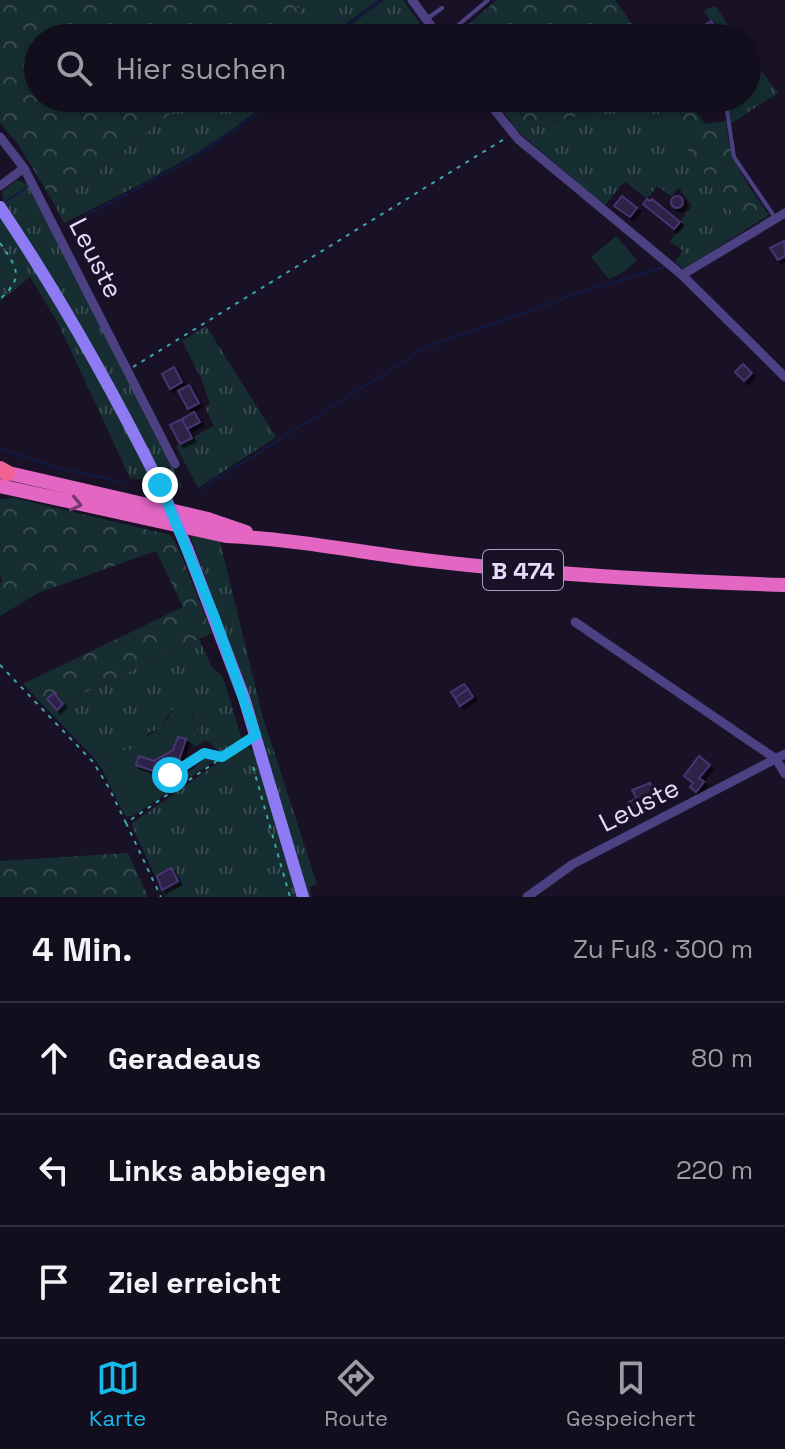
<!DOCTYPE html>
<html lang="de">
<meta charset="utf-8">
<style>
:root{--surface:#130e1d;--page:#201c2a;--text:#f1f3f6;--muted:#9d9ca4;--line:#322e3b;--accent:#18baeb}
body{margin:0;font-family:"Space Grotesk",sans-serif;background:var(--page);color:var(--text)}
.stop{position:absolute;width:24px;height:24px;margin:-18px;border:6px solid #18baeb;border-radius:50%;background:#fff}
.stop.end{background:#18baeb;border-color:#fff;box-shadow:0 2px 8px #0008}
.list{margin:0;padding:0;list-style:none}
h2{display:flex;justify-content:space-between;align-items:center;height:104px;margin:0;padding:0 32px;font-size:34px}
h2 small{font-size:26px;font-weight:400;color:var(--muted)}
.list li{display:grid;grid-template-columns:52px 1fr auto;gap:24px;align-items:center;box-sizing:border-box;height:112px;padding:0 32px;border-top:2px solid var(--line)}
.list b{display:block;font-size:30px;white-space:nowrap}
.list em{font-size:26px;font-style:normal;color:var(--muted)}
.icon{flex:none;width:44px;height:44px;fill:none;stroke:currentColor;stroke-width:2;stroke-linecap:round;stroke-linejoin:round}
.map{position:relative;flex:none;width:785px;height:897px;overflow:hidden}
.search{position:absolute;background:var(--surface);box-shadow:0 4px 12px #0003;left:24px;right:24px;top:24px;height:88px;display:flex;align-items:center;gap:20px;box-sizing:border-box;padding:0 28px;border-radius:44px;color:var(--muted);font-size:30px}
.sheet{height:440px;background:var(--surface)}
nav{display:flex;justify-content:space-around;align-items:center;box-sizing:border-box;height:112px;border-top:2px solid var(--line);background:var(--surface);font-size:22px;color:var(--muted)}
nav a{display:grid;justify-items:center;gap:4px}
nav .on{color:var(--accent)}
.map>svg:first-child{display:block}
.grass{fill:url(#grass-tufts)}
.forest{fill:url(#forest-crowns)}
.green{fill:#162e31}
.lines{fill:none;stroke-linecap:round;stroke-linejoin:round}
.stream{stroke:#0f1b43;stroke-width:2}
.building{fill:#2d2047;stroke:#483471;stroke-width:2;filter:url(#shadow)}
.path{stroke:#3ba8b0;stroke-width:2;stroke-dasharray:4 6;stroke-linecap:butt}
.service{stroke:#4c4182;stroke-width:4}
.minor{stroke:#4c4182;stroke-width:9}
.secondary{stroke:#8e7bf4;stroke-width:12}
.trunk{stroke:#e266c2;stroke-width:14}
.motorway{stroke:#f16193;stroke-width:16}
.secondary-bridge{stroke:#8e7bf4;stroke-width:12}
.oneway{stroke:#73386d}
.route{stroke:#18baeb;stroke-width:10}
.labels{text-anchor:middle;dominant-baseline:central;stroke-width:7;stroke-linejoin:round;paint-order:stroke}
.shield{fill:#191227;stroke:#a79fbc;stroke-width:2}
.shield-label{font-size:24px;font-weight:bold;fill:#e4dcfc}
.street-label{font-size:26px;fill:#e4dcfc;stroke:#191227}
</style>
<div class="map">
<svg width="785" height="897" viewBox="0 0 785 897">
<defs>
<pattern id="grass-tufts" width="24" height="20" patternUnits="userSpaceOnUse" patternTransform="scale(2)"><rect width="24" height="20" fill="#162e31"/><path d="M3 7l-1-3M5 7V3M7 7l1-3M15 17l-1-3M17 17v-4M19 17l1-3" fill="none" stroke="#384c50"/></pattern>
<pattern id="forest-crowns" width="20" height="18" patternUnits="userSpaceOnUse" patternTransform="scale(2)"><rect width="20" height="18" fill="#162e31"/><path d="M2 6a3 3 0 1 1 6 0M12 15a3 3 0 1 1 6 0" fill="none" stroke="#384c50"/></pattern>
<filter id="shadow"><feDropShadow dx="3.5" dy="3.5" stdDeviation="0" flood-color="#0009"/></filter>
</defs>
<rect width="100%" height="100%" fill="#191227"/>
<path class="grass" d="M285 0H378L326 38H266L301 10Z
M384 0H403L429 36 426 38H333Z
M711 7H716L737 38H721L704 11Z
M747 52 778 93 730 124 728 98H747Z
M190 98H272C210 152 138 186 64 223L55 205Z
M650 98 745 230 684 269 675 262 683 251 670 241 683 225 680 222 692 206 679 188 671 196 657 186 647 199 625 181 604 206 518 131Z
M17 180 29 184 183 488 167 485C117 388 64 295 4 204L2 192Z
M0 215 51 291 153 481 130 478 58 323 30 277 0 301Z
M206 326 276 437 198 488 176 446 214 426 205 407 210 404 201 378 182 341Z
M189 533 219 538 263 718 317 884 309 887 312 897H307L260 729Z
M199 639 212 667 223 677 242 740 223 754C200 735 189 732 195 701 172 704 171 711 160 729L148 733 138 749 97 754 45 699 54 692 64 702Z
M242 746H248L257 754 298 897H165L131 824Z"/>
<path class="forest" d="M0 0H285L302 10 266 38H38V98H190L55 205 18 144 0 123Z
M497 0H615L642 38H452Z
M493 98H648L518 131Z
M650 98H686L705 124 726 121C729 162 746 182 769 215L745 230Z
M14 498 170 535 178 547 212 633 64 702 54 692 46 699 97 754 93 757 23 684 183 607 156 551 38 593 0 616V584L2 581 0 575V499Z
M128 853 148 897H0V861Z"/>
<path class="green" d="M616 236 637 260 621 274 609 279 591 257Z
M196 701V710L192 715 196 731 207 740 196 746 178 737 173 750 154 761 139 756 136 764 151 770 150 775 176 783 204 759 216 760 133 816H125L102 769 93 757 97 754 138 748C145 731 151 738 161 727 177 710 167 704 196 701Z"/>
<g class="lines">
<path class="stream" d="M330 38 381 0
M6 201 25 189
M66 225C142 187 212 153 276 98
M0 449 57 468 124 482
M202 492 204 487 427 347 579 293 663 267"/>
</g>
<path class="building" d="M711 21 720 35 716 38 710 30 702 35 698 29Z
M671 202a6 6 0 1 1 12 0a6 6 0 1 1-12 0Z
M622 196 637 208 630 217 614 206Z
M647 199 650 201 652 199 680 222 674 229 643 204Z
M784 241 785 256 778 260 770 248Z
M743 364 752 373 744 381 735 372Z
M174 367 182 382 170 389 162 374Z
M189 385 199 403 188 409 178 391Z
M194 412 200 422 187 429 182 419Z
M182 419 192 438 180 444 170 425Z
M464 684 468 689 455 698 451 692Z
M468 689 473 697 460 706 455 698Z
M54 693 63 704 57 710 47 699Z
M178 737 186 739 178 763 160 773 136 765 139 756 154 761 173 750Z
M699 756 710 765 699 778 704 782 696 792 690 787 693 783 684 776Z
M650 783 656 794 639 803 632 790Z
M637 798 643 809 635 813 629 802Z
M171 868 178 881 162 890 157 876Z"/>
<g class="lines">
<path class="path" d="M0 243C17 268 25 277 0 299
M133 367 506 138
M0 665 93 762 109 788 126 823 217 761
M253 767 290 897
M126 823 161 897"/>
<path class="service" d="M428 18 442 8
M443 38 488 0
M725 98 734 157 774 216
M170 775 204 753 222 757 253 736"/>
<path class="minor" d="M412 0 440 38
M485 98 518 139 682 275 785 377
M0 137 24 168 0 186
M24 168 175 464
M682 275 785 213
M575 622 776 759 785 774
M527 897 573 864 785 754"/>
<path class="secondary" d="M0 207C60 296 112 389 160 485
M187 548 244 698 303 897"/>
<path class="trunk" d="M0 471 208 519 246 532
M0 486 226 536C295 539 364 553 432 561 550 575 667 581 785 585"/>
<path class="motorway" d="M0 469 7 473"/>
<path class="secondary-bridge" d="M160 485 187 548"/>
</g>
<defs><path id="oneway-chevron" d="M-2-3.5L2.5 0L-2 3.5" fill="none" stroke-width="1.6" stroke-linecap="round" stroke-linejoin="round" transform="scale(2)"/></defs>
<use class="oneway" href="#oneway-chevron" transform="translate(76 504) rotate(13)"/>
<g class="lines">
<path class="route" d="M160 485 215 618 256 735 222 757 204 753 170 775"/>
</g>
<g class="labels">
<rect class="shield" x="483" y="550" width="80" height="40" rx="6"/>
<g class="shield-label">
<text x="523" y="570">B 474</text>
</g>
<g class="street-label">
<text transform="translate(96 258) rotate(63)">Leuste</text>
<text transform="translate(639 805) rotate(-27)">Leuste</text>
</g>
</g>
</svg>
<div class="stop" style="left:170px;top:775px"></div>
<div class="stop end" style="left:160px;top:485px"></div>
<div class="search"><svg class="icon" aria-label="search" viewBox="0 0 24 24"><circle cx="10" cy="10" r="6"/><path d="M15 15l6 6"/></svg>Hier suchen</div>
</div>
<section class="sheet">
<h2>4 Min.<small>Zu Fuß · 300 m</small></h2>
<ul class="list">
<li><svg class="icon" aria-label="ahead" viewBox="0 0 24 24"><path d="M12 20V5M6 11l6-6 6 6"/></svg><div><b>Geradeaus</b></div><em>80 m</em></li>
<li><svg class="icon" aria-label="left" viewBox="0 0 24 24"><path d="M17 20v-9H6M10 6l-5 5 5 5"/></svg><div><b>Links abbiegen</b></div><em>220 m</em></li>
<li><svg class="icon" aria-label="arrive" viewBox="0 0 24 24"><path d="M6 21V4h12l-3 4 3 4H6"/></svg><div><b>Ziel erreicht</b></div></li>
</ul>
</section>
<nav>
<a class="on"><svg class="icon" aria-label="map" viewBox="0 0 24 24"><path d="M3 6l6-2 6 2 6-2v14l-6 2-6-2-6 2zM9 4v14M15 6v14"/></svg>Karte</a>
<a><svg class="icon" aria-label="directions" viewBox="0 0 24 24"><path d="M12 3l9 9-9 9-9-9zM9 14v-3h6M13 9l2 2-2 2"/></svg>Route</a>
<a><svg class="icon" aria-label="saved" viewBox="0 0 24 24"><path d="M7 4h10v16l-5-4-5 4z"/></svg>Gespeichert</a>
</nav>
